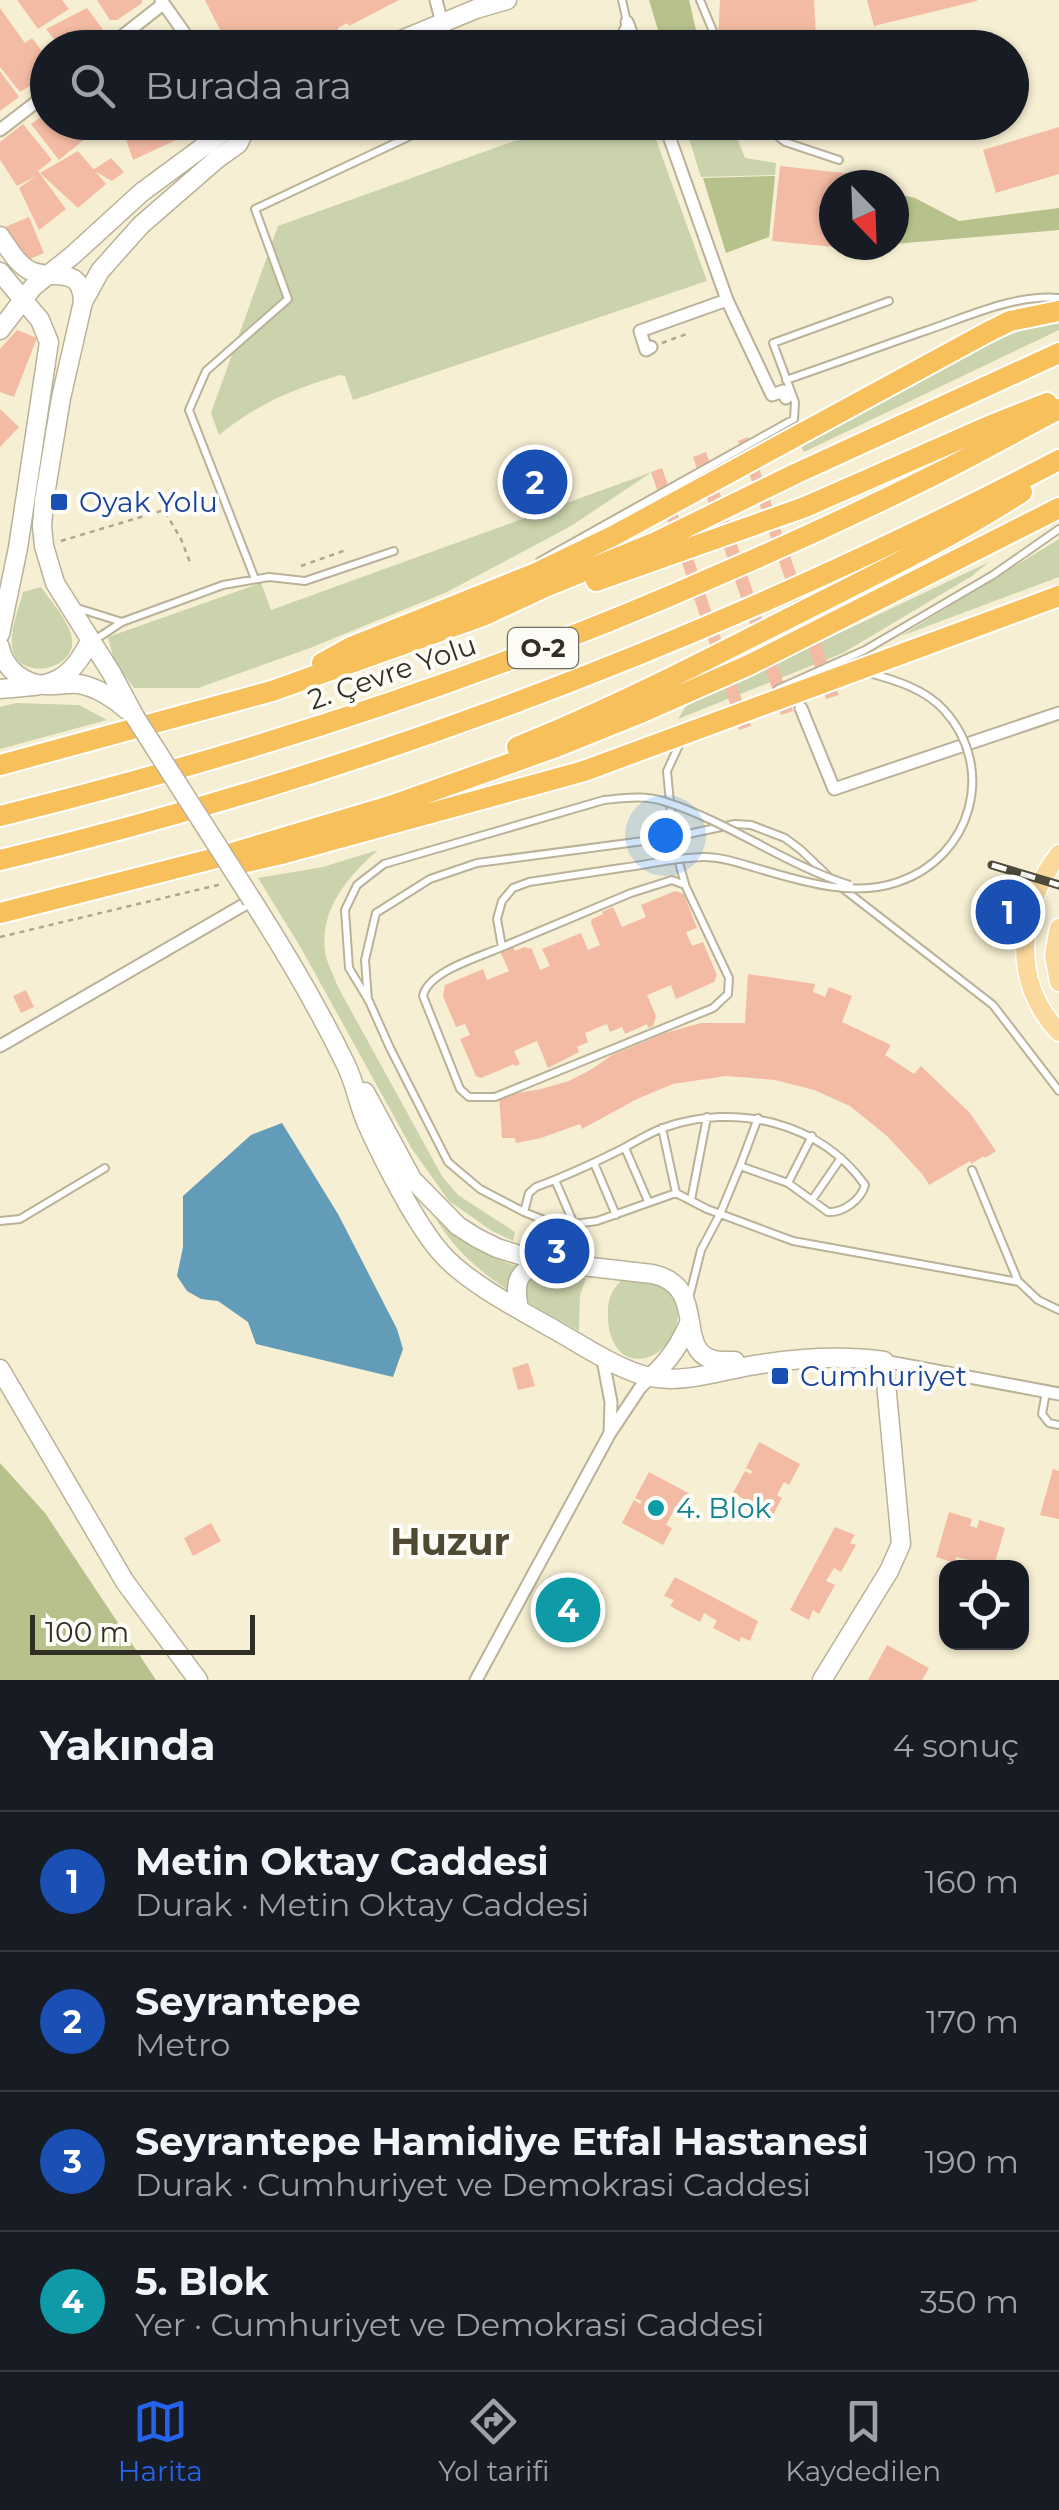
<!DOCTYPE html>
<html lang="tr">
<meta charset="utf-8">
<style>
:root{--surface:#171b24;--page:#20242c;--text:#f1f3f6;--muted:#9ea1a6;--line:#363941;--accent:#2563eb}
body{margin:0;font-family:Montserrat,sans-serif;background:var(--page);color:var(--text)}
.controls{position:absolute;right:30px;bottom:30px;display:grid;overflow:hidden;border-radius:20px;box-shadow:0 2px 8px #0004}
.controls button{width:90px;height:90px;display:grid;place-items:center;padding:0;border:0;border-bottom:2px solid var(--line);background:var(--surface);color:var(--text);font:50px sans-serif}
.compass{position:absolute;left:819px;top:170px;width:90px;height:90px;border-radius:50%;background:var(--surface);box-shadow:0 2px 8px #0004;rotate:157deg}
.scale{position:absolute;left:30px;bottom:25px;width:225px;box-sizing:border-box;padding-left:10px;border:5px solid #312e23;border-top:0;font-size:28px;line-height:35px;white-space:nowrap;color:#312e23;-webkit-text-stroke:8px #fefcf7;paint-order:stroke}
.you{position:absolute;left:665px;top:835px;width:35px;height:35px;margin:-25px;border:8px solid #fff;border-radius:50%;background:#1a73e8;box-shadow:0 0 0 15px #1a73e833}
.badge{display:grid;place-items:center;width:65px;height:65px;border-radius:50%;background:var(--accent);color:#fff;font-size:32px;font-weight:700}
.pin{position:absolute;translate:-50% -50%;border:5px solid #fff;box-shadow:0 2px 10px #0006}
.list{margin:0;padding:0;list-style:none}
h2{display:flex;justify-content:space-between;align-items:center;height:130px;margin:0;padding:0 40px;font-size:42px}
h2 small{font-size:32px;font-weight:400;color:var(--muted)}
.list li{display:grid;grid-template-columns:65px 1fr auto;gap:30px;align-items:center;box-sizing:border-box;height:140px;padding:0 40px;border-top:2px solid var(--line)}
.list b{display:block;font-size:38px;white-space:nowrap}
.list p{margin:0;font-size:32px;white-space:nowrap;color:var(--muted)}
.list em{font-size:32px;font-style:normal;color:var(--muted)}
.icon{flex:none;width:55px;height:55px;fill:none;stroke:currentColor;stroke-width:2;stroke-linecap:round;stroke-linejoin:round}
.map{position:relative;flex:none;width:1059px;height:1680px;overflow:hidden}
.search{position:absolute;background:var(--surface);box-shadow:0 2px 8px #0004;left:30px;right:30px;top:30px;height:110px;display:flex;align-items:center;gap:25px;box-sizing:border-box;padding:0 35px;border-radius:55px;color:var(--muted);font-size:38px}
.sheet{height:690px;background:var(--surface)}
nav{display:flex;justify-content:space-around;align-items:center;box-sizing:border-box;height:140px;border-top:2px solid var(--line);background:var(--surface);font-size:28px;color:var(--muted)}
nav a{display:grid;justify-items:center;gap:5px}
nav .on{color:var(--accent)}
.map>svg:first-child{display:block}
.green{fill:#cbd3ac}
.forest{fill:#b7c18b}
.water{fill:#639cb8}
.building{fill:#f4bba4}
.lines{fill:none;stroke-linecap:round;stroke-linejoin:round}
.lane-casing{stroke:#bab298;stroke-width:10}
.street-casing{stroke:#bab298;stroke-width:15}
.secondary-casing{stroke:#bab298;stroke-width:21}
.primary-casing{stroke:#fff;stroke-width:21}
.highway-casing{stroke:#fff;stroke-width:24}
.path{stroke:#ada791;stroke-width:2.5;stroke-dasharray:5 5;stroke-linecap:butt}
.lane{stroke:#fff;stroke-width:6}
.street{stroke:#fff;stroke-width:11}
.secondary{stroke:#fff;stroke-width:18}
.primary{stroke:#fbd99d;stroke-width:18}
.highway{stroke:#f8c05b;stroke-width:20}
.rail-casing{stroke:#4e4a3d;stroke-width:9}
.rail{stroke:#fefcf7;stroke-width:5;stroke-dasharray:15;stroke-linecap:butt}
.lane-bridge-casing{stroke:#bab298;stroke-width:10;stroke-linecap:butt}
.secondary-bridge-casing{stroke:#bab298;stroke-width:21;stroke-linecap:butt}
.highway-bridge-casing{stroke:#fff;stroke-width:24;stroke-linecap:butt}
.lane-bridge{stroke:#fff;stroke-width:6}
.secondary-bridge{stroke:#fff;stroke-width:18}
.highway-bridge{stroke:#f8c05b;stroke-width:20}
.transit-dot{fill:#1a4fb4;stroke:#fefcf7;stroke-width:4}
.culture-dot{fill:#0f9aa8;stroke:#fefcf7;stroke-width:4}
.labels{text-anchor:middle;dominant-baseline:central;stroke-width:8;stroke-linejoin:round;paint-order:stroke}
.shield{fill:#fefcf7;stroke:#6e6c63;stroke-width:2.5}
.shield-label{font-size:25px;font-weight:bold;fill:#312e23}
.transit-label{font-size:28px;fill:#164399;stroke:#fefcf7;text-anchor:start}
.street-label{font-size:28px;fill:#312e23;stroke:#fefcf7}
.culture-label{font-size:28px;fill:#0d838f;stroke:#fefcf7;text-anchor:start}
.district-label{font-size:38px;font-weight:bold;fill:#504a32;stroke:#fefcf7}
</style>
<div class="map">
<svg width="1059" height="1680" viewBox="0 0 1059 1680">
<rect width="100%" height="100%" fill="#f7efd3"/>
<path class="green" d="M564 123H650L707 281 353 400 345 376 340 375C291 390 259 403 219 435L211 413 278 226Z
M684 123H731L745 158 776 163 775 175 701 177Z
M1051 322 1059 323V330L804 452 801 447C850 418 899 389 950 363 984 346 1014 330 1051 322Z
M652 472 571 526 447 592 310 648 198 688H134L114 661 108 637 261 583 271 610Z
M1059 539V577L901 636Z
M989 562 972 576 843 653 678 719 686 706Z
M41 587C51 601 66 618 71 634 82 670 16 684 12 646 10 629 19 608 23 592Z
M16 703 79 705 107 720 0 749V707Z
M378 850C347 877 317 912 326 957 329 967 334 977 338 987L442 1176 458 1195 515 1232 513 1241 492 1231 449 1201 412 1149 301 948 258 878 323 867Z
M435 1217C488 1257 518 1276 586 1278L580 1295 579 1331C526 1302 466 1272 435 1217Z
M626 1277 666 1279C670 1288 677 1299 678 1309 680 1362 611 1384 608 1318 607 1300 611 1288 626 1277Z"/>
<path class="forest" d="M649 0H689L700 47H663Z
M775 176 769 237 726 253 703 178Z
M894 193 915 198 959 221 1059 208V230L894 244Z
M0 1463 45 1513 156 1680H0Z"/>
<path class="water" d="M282 1123 338 1214 397 1329 403 1349 393 1377 256 1344 248 1322 218 1301 201 1299 187 1291 177 1276 183 1247V1196L251 1135Z"/>
<path class="building" d="M17 0H62L69 9 38 29Z
M97 0H142V3L117 20H110Z
M205 0H399L349 26 347 23 338 28V31L311 45 309 41 297 48H229Z
M720 0H814L816 35 718 39Z
M867 0H977V1L874 26Z
M0 8 25 43 32 38 48 59V75L20 92 0 67Z
M87 8 107 35 86 48H61L46 29Z
M0 71 19 97 0 111Z
M48 112V122H106L59 160 31 124Z
M120 122H180L189 134 133 160Z
M792 122H818L824 127 813 140Z
M858 122H909V124L862 136Z
M23 124 52 160 38 171 66 209 39 230 19 188 36 176 17 186 0 160V142Z
M1059 127V174L996 193 983 150Z
M78 151 106 184 78 208 40 173Z
M111 158 124 172 112 181 93 170Z
M780 166 853 174 852 185H834V247L772 241Z
M29 217 44 253 27 260 5 227Z
M17 330 37 338 14 397 0 392V349Z
M0 409 19 427 0 447Z
M748 437 839 695 826 699 738 441Z
M706 452 793 711 781 715 693 457Z
M662 468 751 726 739 730 651 472Z
M675 891 684 894 697 928 686 932 692 946 703 942 717 975 714 982 676 999 671 985 647 995 656 1016 653 1026 648 1028 647 1024 625 1034 622 1027 610 1032 607 1024 585 1033 588 1042 577 1047 579 1052 548 1068 537 1041 514 1051 520 1064 515 1066 514 1064 481 1078 476 1076 460 1039 470 1035 465 1024 456 1027 443 996 445 985 483 969 487 980 509 971 500 951 513 946 515 951 524 947 532 949 540 970 550 966 542 949 581 933 588 950 600 945 591 923 592 919 603 914 602 912 613 907 622 927 646 917 641 905Z
M748 974 815 984 813 992 825 997 829 987 852 996 842 1022 891 1045 885 1055 914 1074 921 1066 970 1113 996 1151 985 1158 984 1156 971 1164 970 1161 929 1185 923 1175 887 1136 850 1106 814 1090 775 1080 726 1076 673 1084 637 1099 582 1129 580 1124 541 1138 516 1143 515 1138H502L499 1096 541 1089 569 1081 592 1069 612 1055 665 1033 701 1023H745Z
M26 990 34 1007 21 1013 13 996Z
M528 1363 535 1386 518 1390 512 1368Z
M759 1442 800 1464 789 1485 784 1482 777 1495 782 1498 773 1515 733 1493 745 1471 751 1474 752 1471 746 1468Z
M1053 1469 1059 1471V1519L1040 1515Z
M649 1472 690 1494 679 1515 673 1512 666 1525 672 1528 663 1545 622 1523 634 1500 640 1504 642 1501 635 1498Z
M949 1512 972 1519 970 1526 977 1528 979 1520 1005 1528 993 1568 967 1566 969 1560 956 1557 954 1563 936 1557Z
M211 1523 221 1541 193 1556 184 1538Z
M835 1527 855 1535 850 1543 856 1545 841 1572 834 1568 826 1581 835 1585 819 1614 813 1610 809 1620 790 1610Z
M568 1574 603 1593 594 1611 588 1609 582 1620 591 1625 581 1643 542 1622 553 1602 560 1603 563 1598 557 1595Z
M675 1577 758 1621 750 1641 741 1637 740 1642 713 1628 717 1621 704 1613 700 1622 670 1606 674 1600 664 1596Z
M887 1645 929 1668 922 1680H868Z"/>
<g class="lines">
<g class="lane-casing">
<path id="lane" d="M700 0 720 48
M614 48 627 22 622 0
M760 122 785 142 839 160
M786 380C833 364 879 347 925 331 967 317 1014 294 1059 298
M540 561 794 419 795 402 773 343 889 301
M255 579 189 410 206 371 288 299 255 209 440 122
M74 607 122 622 96 639
M122 622 223 585 269 577 305 581 394 551
M778 689 865 650 993 575 1059 529
M681 741 667 771 674 845 685 884
M604 800 384 864 357 885 345 910 349 968 369 1001 390 1048 448 1162 480 1189 524 1212 549 1222 574 1224 597 1221 676 1193 707 1209 793 1241 1019 1282 1038 1300 1059 1310
M841 887 993 1005 1059 1091
M502 947 631 893 672 880 685 885 729 978 728 994 713 1008 495 1097H469L460 1089 423 996C428 971 480 957 502 947L497 919 502 901 513 888 529 882 621 868
M368 1000 365 960 376 913 430 879 477 863 674 837 735 824 751 825 785 838 801 850 828 876
M662 1128 676 1193
M625 1148 648 1201
M594 1163 616 1215
M972 1170 1018 1281
M555 1180 574 1224
M788 1183 812 1136
M691 1200 707 1117
M812 1200 841 1158
M524 1212 529 1193 536 1187C566 1176 594 1163 622 1149 635 1142 649 1133 663 1128 735 1102 820 1122 865 1185 861 1200 843 1213 828 1212L788 1183 740 1166 758 1118
M0 1221 20 1219 105 1168
M689 1298 701 1250 720 1214 740 1166
M1046 1392 1042 1414 1049 1423 1059 1425"/>
</g>
<g class="street-casing">
<path id="street" d="M161 0 195 48
M436 0 442 23
M627 22 637 48
M107 48 163 4
M664 122 727 300 772 395 783 391 786 398
M0 130 48 93
M651 347 646 350 640 331 727 300
M801 708 834 789 1059 713
M0 1046 252 900
M602 1355 611 1402 610 1433
M884 1361 1059 1394
M476 1680 610 1433 640 1388 651 1377"/>
</g>
<g class="secondary-casing">
<path id="secondary" d="M382 48 476 9 507 0
M0 236C9 249 18 266 33 272 56 280 81 265 83 302
M0 272 40 320 49 342 18 548 0 634
M0 330 33 287 73 255 142 192 226 130 245 122
M0 647C4 669 24 684 45 685 56 686 67 683 78 684 95 686 115 699 127 710
M0 689C47 685 67 688 90 641
M135 717 112 674 55 583 44 546 42 526 44 501 61 398 83 302 100 271 141 225 217 159 238 144 249 122
M252 900C286 953 318 1007 346 1065 355 1083 358 1103 366 1122 382 1158 416 1225 442 1254 468 1283 520 1310 555 1330 582 1345 620 1371 650 1377 684 1384 722 1370 755 1365 797 1358 841 1355 884 1361L901 1544 889 1571 822 1680
M365 1092 412 1179 458 1226 477 1238 497 1248 539 1261 652 1274C708 1285 675 1347 711 1359 718 1362 727 1361 735 1361
M519 1309C514 1283 516 1274 539 1261
M0 1369 125 1582 198 1680
M651 1377C670 1360 680 1344 690 1321"/>
</g>
<g class="primary-casing">
<path id="primary" d="M1059 854C1018 906 1010 982 1059 1032
M1059 928 1054 955 1059 982"/>
</g>
<g class="highway-casing">
<path id="highway" d="M596 581 805 507 994 424 1047 403
M322 663 351 647 536 573 613 536
M517 747C617 707 712 657 807 609 880 572 953 537 1022 492
M0 765 272 691 485 615 545 587 656 542 797 473 1059 353
M0 816C248 755 491 676 725 572 797 541 868 508 938 473 979 453 1018 430 1059 409
M0 860C368 772 723 635 1059 460
M233 865 281 854 584 771
M0 913 212 859 393 805 556 747 638 714 749 665 1059 508"/>
</g>
<path class="path" d="M662 343 689 333
M61 541 164 510 181 539 191 565
M301 566 346 550
M0 937 222 884"/>
<use href="#lane" class="lane"/>
<use href="#street" class="street"/>
<use href="#secondary" class="secondary"/>
<use href="#primary" class="primary"/>
<use href="#highway" class="highway"/>
<g class="rail-casing">
<path id="rail" d="M992 865 1059 885"/>
</g>
<use href="#rail" class="rail"/>
<g class="lane-bridge-casing">
<path id="lane-bridge" d="M604 800C625 798 645 795 666 802 729 822 786 865 850 885
M621 868C647 865 678 857 704 857 722 857 739 863 756 868 801 881 852 898 898 882 972 857 997 768 944 710 925 689 895 680 869 673"/>
</g>
<g class="secondary-bridge-casing">
<path id="secondary-bridge" d="M135 717 252 900"/>
</g>
<g class="highway-bridge-casing">
<path id="highway-bridge" d="M613 536 986 333 1010 321 1059 311
M584 771 1059 596"/>
</g>
<use href="#lane-bridge" class="lane-bridge"/>
<use href="#secondary-bridge" class="secondary-bridge"/>
<use href="#highway-bridge" class="highway-bridge"/>
</g>
<g class="transit-dot">
<rect x="49" y="492" width="20" height="20" rx="5"/>
<rect x="770" y="1366" width="20" height="20" rx="5"/>
</g>
<circle class="culture-dot" cx="656" cy="1508" r="10"/>
<g class="labels">
<rect class="shield" x="508" y="628" width="70" height="40" rx="8"/>
<g class="shield-label">
<text x="543" y="648">O-2</text>
</g>
<g class="transit-label">
<text x="79" y="502">Oyak Yolu</text>
<text x="800" y="1376">Cumhuriyet</text>
</g>
<g class="street-label">
<text transform="translate(392 672) rotate(-19)">2. Çevre Yolu</text>
</g>
<g class="culture-label">
<text x="676" y="1508">4. Blok</text>
</g>
<g class="district-label">
<text x="450" y="1541">Huzur</text>
</g>
</g>
</svg>
<div class="controls">
<button><svg class="icon" aria-label="locate" viewBox="0 0 24 24"><circle cx="12" cy="12" r="6"/><path d="M12 2v4M12 18v4M2 12h4M18 12h4"/></svg></button>
</div>
<svg class="compass" viewBox="-18 -18 36 36"><path d="M0-13l5 13h-10z" fill="#e53935"/><path d="M0 13l5-13h-10z" fill="#9ea1a6"/></svg>
<div class="scale">100 m</div>
<div class="you"></div>
<div class="pin badge" style="left:1008px;top:912px;background:#1a4fb4">1</div>
<div class="pin badge" style="left:535px;top:482px;background:#1a4fb4">2</div>
<div class="pin badge" style="left:557px;top:1251px;background:#1a4fb4">3</div>
<div class="pin badge" style="left:568px;top:1610px;background:#0f9aa8">4</div>
<div class="search"><svg class="icon" aria-label="search" viewBox="0 0 24 24"><circle cx="10" cy="10" r="6"/><path d="M15 15l6 6"/></svg>Burada ara</div>
</div>
<section class="sheet">
<h2>Yakında<small>4 sonuç</small></h2>
<ul class="list">
<li><span class="badge" style="background:#1a4fb4">1</span><div><b>Metin Oktay Caddesi</b><p>Durak · Metin Oktay Caddesi</p></div><em>160 m</em></li>
<li><span class="badge" style="background:#1a4fb4">2</span><div><b>Seyrantepe</b><p>Metro</p></div><em>170 m</em></li>
<li><span class="badge" style="background:#1a4fb4">3</span><div><b>Seyrantepe Hamidiye Etfal Hastanesi</b><p>Durak · Cumhuriyet ve Demokrasi Caddesi</p></div><em>190 m</em></li>
<li><span class="badge" style="background:#0f9aa8">4</span><div><b>5. Blok</b><p>Yer · Cumhuriyet ve Demokrasi Caddesi</p></div><em>350 m</em></li>
</ul>
</section>
<nav>
<a class="on"><svg class="icon" aria-label="map" viewBox="0 0 24 24"><path d="M3 6l6-2 6 2 6-2v14l-6 2-6-2-6 2zM9 4v14M15 6v14"/></svg>Harita</a>
<a><svg class="icon" aria-label="directions" viewBox="0 0 24 24"><path d="M12 3l9 9-9 9-9-9zM9 14v-3h6M13 9l2 2-2 2"/></svg>Yol tarifi</a>
<a><svg class="icon" aria-label="saved" viewBox="0 0 24 24"><path d="M7 4h10v16l-5-4-5 4z"/></svg>Kaydedilen</a>
</nav>
